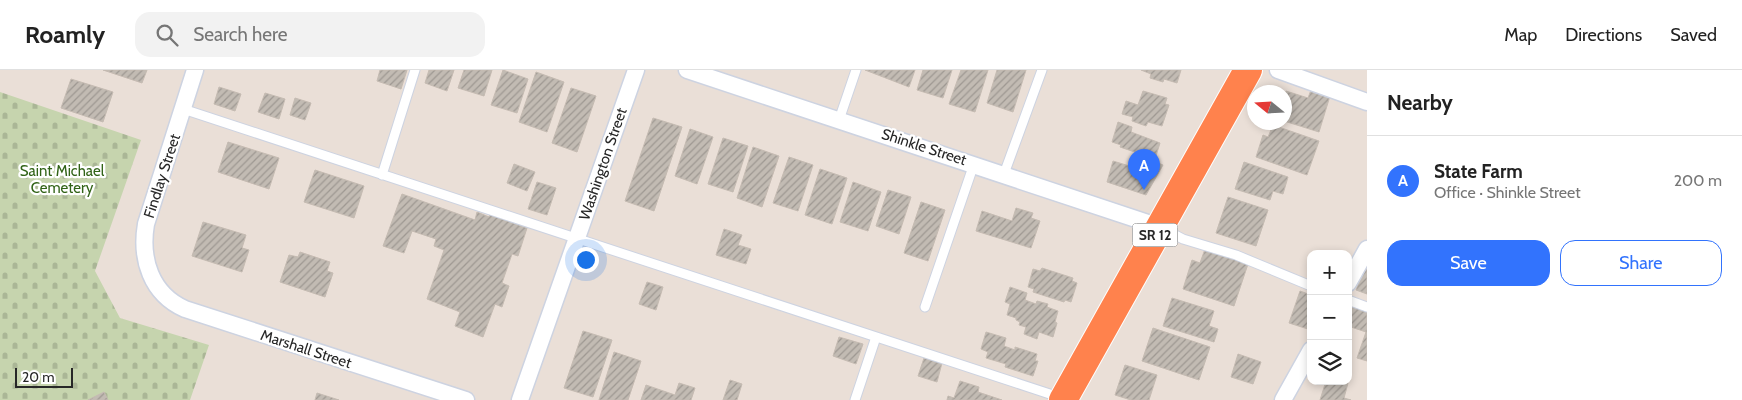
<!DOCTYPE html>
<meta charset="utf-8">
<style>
:root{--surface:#fff;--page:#f2f2f2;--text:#222;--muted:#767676;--line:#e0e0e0;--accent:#3273fd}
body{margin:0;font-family:Cabin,sans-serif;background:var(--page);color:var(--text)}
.controls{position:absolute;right:15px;bottom:15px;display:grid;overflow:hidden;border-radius:10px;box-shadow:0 2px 8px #0003}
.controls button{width:45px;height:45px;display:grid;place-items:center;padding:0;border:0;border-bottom:1px solid var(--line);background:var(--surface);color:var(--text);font:25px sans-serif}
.compass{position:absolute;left:1247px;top:15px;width:45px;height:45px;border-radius:50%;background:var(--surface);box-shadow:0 2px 8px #0003;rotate:288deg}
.scale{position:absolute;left:15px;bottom:12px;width:58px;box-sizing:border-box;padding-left:5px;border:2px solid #272727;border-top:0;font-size:14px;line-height:18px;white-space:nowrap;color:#272727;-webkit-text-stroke:4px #fff;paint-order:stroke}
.you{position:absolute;left:585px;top:189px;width:18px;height:18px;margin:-12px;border:4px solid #fff;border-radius:50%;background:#1a73e8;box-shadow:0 0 0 8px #1a73e833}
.badge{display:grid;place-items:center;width:32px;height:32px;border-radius:50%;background:var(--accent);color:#fff;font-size:16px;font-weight:700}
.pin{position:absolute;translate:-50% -41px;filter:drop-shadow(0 1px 2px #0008)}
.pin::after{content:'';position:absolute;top:26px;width:18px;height:15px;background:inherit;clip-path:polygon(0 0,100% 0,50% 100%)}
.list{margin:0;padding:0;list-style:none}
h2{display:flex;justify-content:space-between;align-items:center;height:65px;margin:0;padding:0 20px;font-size:21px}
h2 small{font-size:16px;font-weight:400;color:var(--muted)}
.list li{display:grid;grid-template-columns:32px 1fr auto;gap:15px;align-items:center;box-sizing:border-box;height:90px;padding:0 20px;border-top:1px solid var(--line)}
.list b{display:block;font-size:19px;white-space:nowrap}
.list p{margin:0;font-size:16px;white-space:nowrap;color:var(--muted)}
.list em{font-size:16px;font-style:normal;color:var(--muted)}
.actions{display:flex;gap:10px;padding:15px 20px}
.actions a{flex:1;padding:11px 0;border:1px solid var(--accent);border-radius:15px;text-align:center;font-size:18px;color:var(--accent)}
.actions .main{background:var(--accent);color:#fff}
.icon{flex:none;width:28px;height:28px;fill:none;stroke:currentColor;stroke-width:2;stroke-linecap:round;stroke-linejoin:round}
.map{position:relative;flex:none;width:1367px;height:330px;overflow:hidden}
header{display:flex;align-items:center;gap:30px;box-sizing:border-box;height:70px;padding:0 25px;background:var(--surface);border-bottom:1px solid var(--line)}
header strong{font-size:24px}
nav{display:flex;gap:28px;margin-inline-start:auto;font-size:18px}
.search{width:350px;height:45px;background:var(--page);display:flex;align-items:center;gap:12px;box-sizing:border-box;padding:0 18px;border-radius:15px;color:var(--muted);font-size:19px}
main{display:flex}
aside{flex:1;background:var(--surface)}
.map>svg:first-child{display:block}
.cemetery{fill:url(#cemetery-stones)}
.building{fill:url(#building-hatch);stroke:#c5bbb2}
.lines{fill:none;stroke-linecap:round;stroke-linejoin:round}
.lane-casing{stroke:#cdd3e1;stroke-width:11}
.street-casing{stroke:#cdd3e1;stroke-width:19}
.highway-casing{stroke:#fff;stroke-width:30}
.lane{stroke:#fff;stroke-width:9}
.street{stroke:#fff;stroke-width:16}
.highway{stroke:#ff824d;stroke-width:28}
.labels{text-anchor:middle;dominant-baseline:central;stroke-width:4.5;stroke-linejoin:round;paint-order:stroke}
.shield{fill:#fff;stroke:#686868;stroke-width:1}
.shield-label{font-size:14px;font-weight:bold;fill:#272727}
.street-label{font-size:15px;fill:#272727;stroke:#fff}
.park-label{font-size:15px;fill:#316317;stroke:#fff}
</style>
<header>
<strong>Roamly</strong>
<div class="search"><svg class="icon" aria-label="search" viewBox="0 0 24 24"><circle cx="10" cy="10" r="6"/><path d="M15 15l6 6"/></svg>Search here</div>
<nav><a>Map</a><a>Directions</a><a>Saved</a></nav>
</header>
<main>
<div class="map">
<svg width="1367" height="330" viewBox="0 0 1367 330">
<defs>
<pattern id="cemetery-stones" width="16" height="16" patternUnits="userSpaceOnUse" patternTransform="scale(1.25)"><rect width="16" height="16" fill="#c6d4ae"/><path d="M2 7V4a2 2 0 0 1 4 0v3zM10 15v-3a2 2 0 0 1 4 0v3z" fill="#aab696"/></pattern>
<pattern id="building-hatch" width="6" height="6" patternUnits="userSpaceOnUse" patternTransform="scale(1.25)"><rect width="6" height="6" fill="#c2bbb3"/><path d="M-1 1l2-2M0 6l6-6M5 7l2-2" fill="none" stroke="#9e9892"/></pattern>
</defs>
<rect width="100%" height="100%" fill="#eadfd7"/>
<path class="cemetery" d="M0 22 141 70 95 201 120 248 209 275 190 330H0Z"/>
<path class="building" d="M103 0H147L142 13Z
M380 0H407L401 19 377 11Z
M429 0H454L447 21 425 13Z
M464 0H492L484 26 458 18Z
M503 0 528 9 517 43 491 35Z
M865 0H915L909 17Z
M923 0H952L943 28 917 20Z
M961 0H988L975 42 949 34Z
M997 0H1026L1013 42 987 33Z
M1141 0H1181L1177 13 1164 9 1163 12 1150 8 1151 4Z
M536 2 564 12 547 62 519 52Z
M71 9 113 22 103 52 61 38Z
M219 17 241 24 235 41 214 34Z
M571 18 596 26 577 82 552 73Z
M1311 20 1330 26 1319 62 1284 51 1286 21 1308 28Z
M1143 21 1167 28 1165 34 1169 35 1162 56 1148 52 1146 56 1132 51 1133 47 1122 44 1126 31 1138 35Z
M265 23 285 29 279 49 258 42Z
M295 28 311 33 305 50 290 45Z
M653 48 682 57 654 141 625 131Z
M1118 52 1132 57 1131 62 1160 73 1155 89 1120 77 1121 75 1112 72Z
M1273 55 1319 71 1307 105 1256 87 1263 65 1268 67Z
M690 59 713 67 697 114 675 106Z
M723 68 748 76 733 122 708 114Z
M228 72 279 88 269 119 218 102Z
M753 77 779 86 762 137 737 128Z
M789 87 813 95 798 141 773 133Z
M1143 87 1163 95 1146 125 1107 112 1113 91 1136 98Z
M1244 92 1288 107 1283 124 1273 121 1270 130 1235 119Z
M514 94 535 102 527 121 507 113Z
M820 99 847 108 832 154 805 145Z
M315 100 364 116 354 148 304 132Z
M537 112 556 118 547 145 528 139Z
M853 112 881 122 868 161 840 152Z
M888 120 911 127 899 164 876 156Z
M402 124 475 150 477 142 489 147 490 144 527 158 518 186 512 184 502 213 509 216 502 237 495 234 483 267 455 256 460 242 427 229 444 180 434 176 436 169 412 161 404 183 383 176Z
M1228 127 1268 140 1256 176 1216 163Z
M921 132 945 140 928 191 904 183Z
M1016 138 1033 143 1031 148 1040 151 1031 178 976 161 982 141 1012 151Z
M203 152 246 165 242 178 249 180 242 202 192 186Z
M724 159 742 165 738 175 751 179 746 194 716 185Z
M1205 179 1248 194 1234 236 1183 219 1192 190 1200 193Z
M300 182 330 192 327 201 333 203 325 227 280 212 289 185 298 187Z
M1364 194 1367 195V224L1356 220Z
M1042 198 1073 208 1072 211 1077 213 1071 232 1065 230 1064 232 1033 222 1034 219 1028 217 1033 199 1040 201Z
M647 212 663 217 656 240 639 234Z
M1010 217 1027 223 1025 230 1036 234 1037 231 1048 234 1047 237 1058 241 1055 252 1057 253 1053 267 1039 262 1037 269 1024 264 1026 257 1019 255 1020 252 1016 250V248L1007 245 1010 234 1005 232Z
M1300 221 1311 225V260L1289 253Z
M1172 228 1214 241 1209 256 1218 259 1214 272 1163 256Z
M1353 236 1367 240V291L1357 288 1366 262 1348 256V251Z
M1153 258 1210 277 1199 310 1142 291Z
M583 261 612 270 593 327 564 318Z
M986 262 1006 268 1004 276 1015 280V277L1037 284 1035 291H1038L1033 306 1005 297 1006 294 986 288 988 282 981 279Z
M839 267 863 274 856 294 833 286Z
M614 282 641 291 628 330H599Z
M1238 284 1261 292 1253 314 1231 307Z
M924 288 942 293 937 312 918 306Z
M1125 295 1157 305 1149 330H1131L1115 325Z
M730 310 742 314 737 330H723Z
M960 311 979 317 978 322 1002 330H947L948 326 954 328Z
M1326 311H1342L1348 313 1344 328 1351 330H1320Z
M679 313 695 318 691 330H641L646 315 675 325Z
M104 322 108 330H88Z
M317 323 339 330H315Z"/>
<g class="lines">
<g class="lane-casing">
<path id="lane" d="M183 39 1062 328
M839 50 856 0
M1004 104 1042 0
M382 105 415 0
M1162 158 1183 169 1236 185 1311 216
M1348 230 1367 237
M925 237 974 94
M855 330 876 267"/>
</g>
<g class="street-casing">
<path id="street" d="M195 0 146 154C140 189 151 224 185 239L466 330
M687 0 1160 157
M1278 0 1367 32
M1348 213 1367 179
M520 330 636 0
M1283 330 1311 280"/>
</g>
<g class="highway-casing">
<path id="highway" d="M1063 330 1248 0"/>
</g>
<use href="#lane" class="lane"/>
<use href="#street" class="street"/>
<use href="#highway" class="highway"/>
</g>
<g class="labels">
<rect class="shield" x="1132.5" y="153.5" width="45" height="23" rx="4"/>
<g class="shield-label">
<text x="1155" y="165">SR 12</text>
</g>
<g class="street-label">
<text transform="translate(924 77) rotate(18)">Shinkle Street</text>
<text transform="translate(603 94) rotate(-71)">Washington Street</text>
<text transform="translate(162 106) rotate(-72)">Findlay Street</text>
<text transform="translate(306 279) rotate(18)">Marshall Street</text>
</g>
<g class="park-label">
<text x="62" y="101">Saint Michael<tspan x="62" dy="17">Cemetery</tspan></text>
</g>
</g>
</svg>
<div class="controls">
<button>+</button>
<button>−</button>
<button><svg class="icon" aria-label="layers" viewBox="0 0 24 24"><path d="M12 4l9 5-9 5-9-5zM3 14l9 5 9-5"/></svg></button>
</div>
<svg class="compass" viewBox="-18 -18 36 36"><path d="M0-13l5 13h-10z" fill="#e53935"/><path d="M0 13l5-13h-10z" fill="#767676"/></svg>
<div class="scale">20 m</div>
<div class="you"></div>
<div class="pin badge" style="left:1144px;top:120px">A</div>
</div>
<aside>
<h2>Nearby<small></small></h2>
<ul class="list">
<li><span class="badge">A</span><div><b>State Farm</b><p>Office · Shinkle Street</p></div><em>200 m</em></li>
</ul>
<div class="actions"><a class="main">Save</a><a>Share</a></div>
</aside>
</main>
